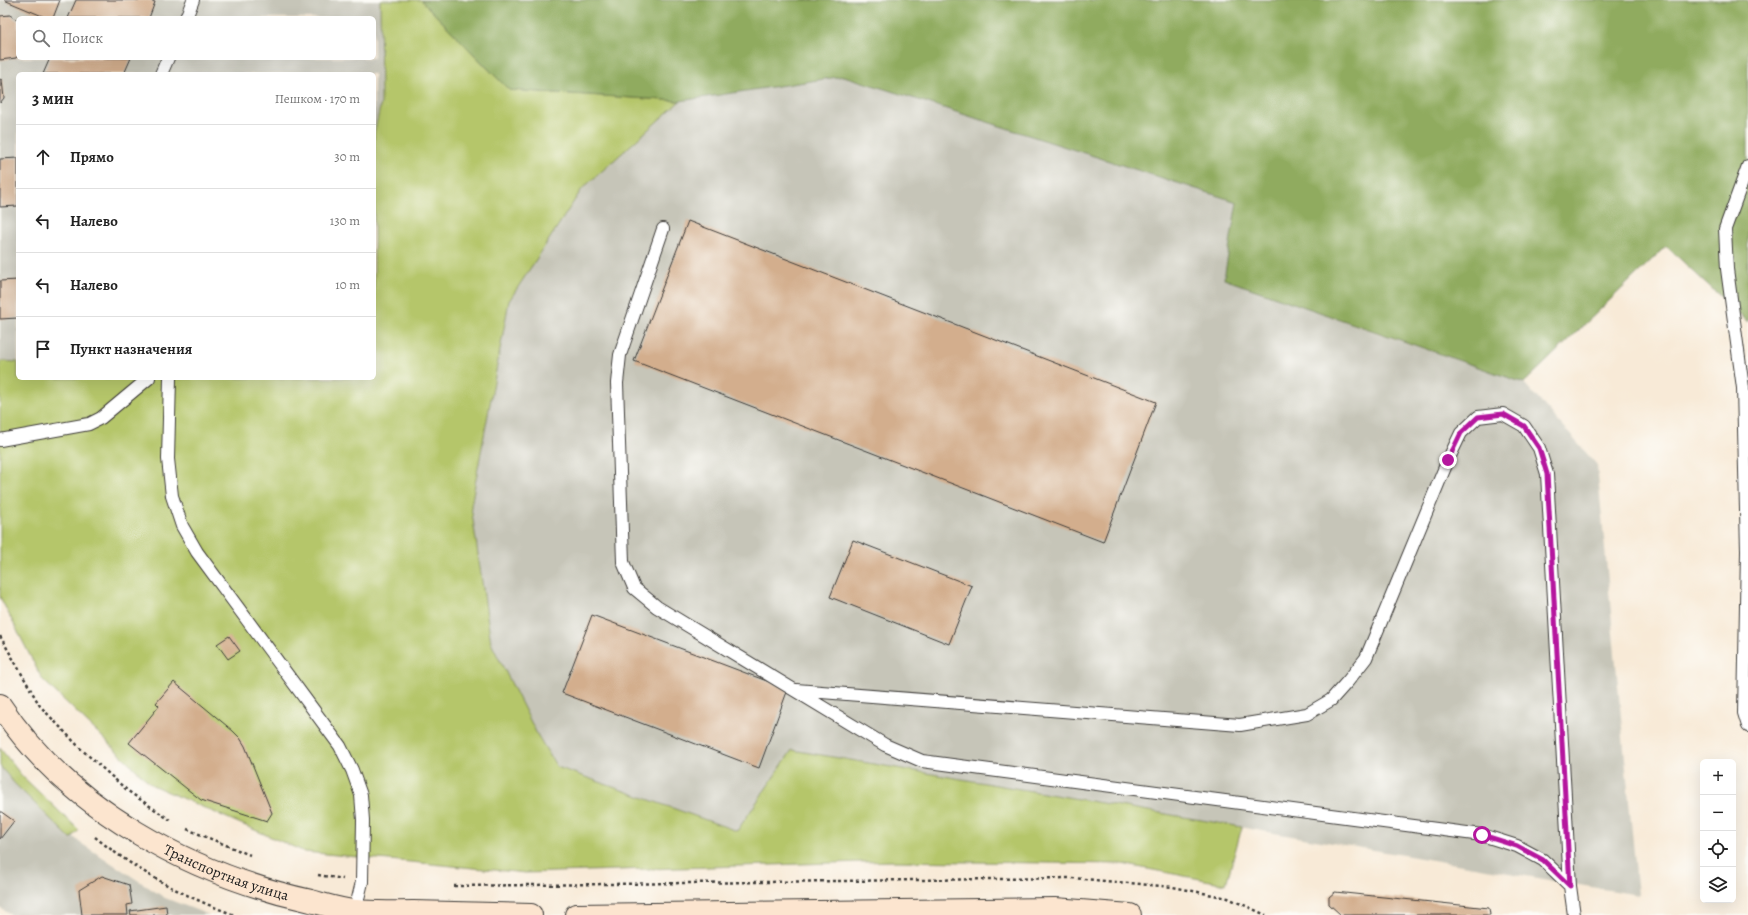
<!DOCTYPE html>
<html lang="ru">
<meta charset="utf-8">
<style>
:root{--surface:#fff;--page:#f2f2f2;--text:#222;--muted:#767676;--line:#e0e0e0}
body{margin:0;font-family:Alegreya,serif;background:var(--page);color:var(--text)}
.controls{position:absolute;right:12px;bottom:12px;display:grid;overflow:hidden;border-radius:6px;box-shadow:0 4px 16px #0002}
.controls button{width:36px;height:36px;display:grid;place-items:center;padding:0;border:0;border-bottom:1px solid var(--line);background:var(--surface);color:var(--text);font:20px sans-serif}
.stop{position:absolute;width:12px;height:12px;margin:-9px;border:3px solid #b5179e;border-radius:50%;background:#fff}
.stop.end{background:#b5179e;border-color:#fff;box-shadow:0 1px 4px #0008}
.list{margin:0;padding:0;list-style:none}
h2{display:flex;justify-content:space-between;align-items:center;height:52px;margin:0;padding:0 16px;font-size:17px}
h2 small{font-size:13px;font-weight:400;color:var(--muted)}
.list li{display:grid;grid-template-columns:26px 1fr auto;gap:12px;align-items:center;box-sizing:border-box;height:64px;padding:0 16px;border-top:1px solid var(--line)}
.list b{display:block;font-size:15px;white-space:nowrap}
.list em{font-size:13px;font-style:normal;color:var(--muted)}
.icon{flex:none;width:22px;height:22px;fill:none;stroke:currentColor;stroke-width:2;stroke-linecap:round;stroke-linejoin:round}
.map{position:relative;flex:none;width:1748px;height:915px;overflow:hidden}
.search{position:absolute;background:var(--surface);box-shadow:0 4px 16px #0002;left:16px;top:16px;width:360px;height:44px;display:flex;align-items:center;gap:10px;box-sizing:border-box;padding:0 14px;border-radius:6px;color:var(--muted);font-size:15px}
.panel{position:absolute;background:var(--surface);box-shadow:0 4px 16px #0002;left:16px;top:72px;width:360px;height:308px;border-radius:6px}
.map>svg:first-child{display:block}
.industrial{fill:#c6c5b8;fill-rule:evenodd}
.green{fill:#b5c66a;stroke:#687143}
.forest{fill:#90ab5e;stroke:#56643d}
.building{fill:#d3ae8d}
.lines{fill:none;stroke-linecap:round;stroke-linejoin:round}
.lane-casing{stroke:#3d3b38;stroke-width:14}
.secondary-casing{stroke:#3d3b38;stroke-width:24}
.path{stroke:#3d3b38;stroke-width:2.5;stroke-dasharray:3 3;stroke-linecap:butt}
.lane{stroke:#fff;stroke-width:12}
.secondary{stroke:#fce5cf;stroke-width:22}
.route{stroke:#b5179e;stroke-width:5}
.labels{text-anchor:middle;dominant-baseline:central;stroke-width:3;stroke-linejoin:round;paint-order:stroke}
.street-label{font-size:15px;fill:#1c1c1c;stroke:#fdfcf7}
</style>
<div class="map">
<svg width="1748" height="915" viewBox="0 0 1748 915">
<rect width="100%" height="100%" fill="#fdfcf7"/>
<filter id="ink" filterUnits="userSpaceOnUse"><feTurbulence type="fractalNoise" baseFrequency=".025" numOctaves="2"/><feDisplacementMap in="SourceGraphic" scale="8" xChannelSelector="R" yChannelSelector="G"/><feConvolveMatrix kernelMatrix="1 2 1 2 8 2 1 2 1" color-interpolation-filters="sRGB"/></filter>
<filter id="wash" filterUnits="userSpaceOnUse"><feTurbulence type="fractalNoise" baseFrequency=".012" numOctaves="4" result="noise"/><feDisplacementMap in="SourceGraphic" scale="16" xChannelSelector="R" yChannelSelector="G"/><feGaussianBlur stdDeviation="0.9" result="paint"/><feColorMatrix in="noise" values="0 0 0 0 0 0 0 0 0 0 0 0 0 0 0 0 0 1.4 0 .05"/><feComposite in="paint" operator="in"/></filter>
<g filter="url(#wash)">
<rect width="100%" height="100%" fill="#f8ead7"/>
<path class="industrial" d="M0 0H380L381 103 374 134V74H18V362L0 361ZM18 18H374V58H18Z
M844 76 1237 202 1224 279 1383 335 1524 383 1597 465 1638 895 793 751 738 831 557 767 538 736 491 643 471 506 509 301 582 189 680 101Z
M0 758 79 842 165 898 209 915H11L0 908Z"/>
<path class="green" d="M380 0H421L509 90 680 101 582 189 509 301 471 506 491 643 538 736 557 767 737 831 792 750 1242 827 1226 884 1122 864 893 861 526 873 305 852 152 785 42 679 0 597V361L18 362V378H374V134L381 103Z
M0 748 22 776 79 830 71 839 14 783 0 766Z"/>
<path class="forest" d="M421 0H1748V322L1666 246 1524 383 1224 279 1237 202 844 76 680 101 509 90Z"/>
<g id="blocks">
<path class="building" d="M4 0H60L53 18H47Z
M76 0H150L155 2 149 18H68Z
M10 15 18 21V55L16 58 0 60V16Z
M50 58H131L124 74H43Z
M0 79 2 80 4 98 0 103Z
M18 158V206L0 207V159Z
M688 221 1156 402 1103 542 634 361Z
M18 280V318L0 319V281Z
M853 540 972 586 949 644 830 597Z
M592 615 788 689 759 768 562 693Z
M229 636 240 651 228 659 217 644Z
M174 682 233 731 240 738 245 746 272 813 267 821 201 800 129 743 159 706 156 703Z
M0 811 14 821 0 839Z
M102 876 129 885 132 904 127 905 128 915H82L79 890Z
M1335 892 1489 908 1490 915H1341L1329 904V897Z
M166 906 167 915H131L130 911Z"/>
</g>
</g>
<g filter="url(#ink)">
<use href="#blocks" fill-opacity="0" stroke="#3d3b38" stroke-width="1"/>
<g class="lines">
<g class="lane-casing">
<path id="lane" d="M186 18 193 0
M161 74 168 58
M1748 166 1725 229 1727 269 1743 388 1747 551 1744 713 1748 726
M663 229 620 355 617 383 623 562 634 588 657 607 885 745 922 761 1482 835 1517 846 1543 860 1570 886 1574 915
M170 378 168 459 172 496 182 526 197 552 340 746 352 770 361 795 363 820 362 882 355 911
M0 440 89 424 101 418 149 378
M796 690 1240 725 1307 714 1331 700 1348 681 1366 658 1448 460 1461 433 1478 417 1503 414 1524 426 1539 448 1547 474 1570 886"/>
</g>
<g class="secondary-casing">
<g id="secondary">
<path id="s1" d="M0 705C68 809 192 875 311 901 326 905 341 910 356 911 374 913 394 912 413 912 452 913 491 914 531 915"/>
<path d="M576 915 1055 909 1130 915"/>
</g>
</g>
<path class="path" d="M0 636 40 706 81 749 128 791 170 820
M187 829 250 855
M95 837C137 871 184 897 235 915
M318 875 343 879
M454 886 1072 878 1173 887 1228 898 1266 915"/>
<use href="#lane" class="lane"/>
<use href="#secondary" class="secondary"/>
</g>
</g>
<g class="lines" filter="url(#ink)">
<path class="route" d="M1448 460 1461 433 1478 417 1503 414 1524 426 1539 448 1547 474 1570 886 1543 860 1517 846 1482 835"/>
</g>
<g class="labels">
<g class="street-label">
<text stroke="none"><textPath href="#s1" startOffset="287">Транспортная улица</textPath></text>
</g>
</g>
</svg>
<div class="controls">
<button>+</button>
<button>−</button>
<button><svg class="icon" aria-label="locate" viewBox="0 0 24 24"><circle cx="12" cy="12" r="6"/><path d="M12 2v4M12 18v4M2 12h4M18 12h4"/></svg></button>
<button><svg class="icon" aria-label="layers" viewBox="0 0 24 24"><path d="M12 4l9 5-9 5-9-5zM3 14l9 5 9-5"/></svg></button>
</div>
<div class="stop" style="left:1482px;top:835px"></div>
<div class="stop end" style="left:1448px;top:460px"></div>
<div class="search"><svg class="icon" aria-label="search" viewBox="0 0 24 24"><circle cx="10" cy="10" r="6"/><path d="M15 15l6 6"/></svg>Поиск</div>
<section class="panel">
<h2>3 мин<small>Пешком · 170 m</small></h2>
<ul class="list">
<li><svg class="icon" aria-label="ahead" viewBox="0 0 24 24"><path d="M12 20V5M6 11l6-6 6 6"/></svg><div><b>Прямо</b></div><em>30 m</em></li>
<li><svg class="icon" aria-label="left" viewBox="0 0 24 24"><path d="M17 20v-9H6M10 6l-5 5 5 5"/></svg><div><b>Налево</b></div><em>130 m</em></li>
<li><svg class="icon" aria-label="left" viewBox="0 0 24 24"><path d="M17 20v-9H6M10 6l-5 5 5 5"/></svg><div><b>Налево</b></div><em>10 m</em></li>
<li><svg class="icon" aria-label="arrive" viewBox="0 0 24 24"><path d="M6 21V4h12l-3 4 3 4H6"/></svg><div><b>Пункт назначения</b></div></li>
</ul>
</section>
</div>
